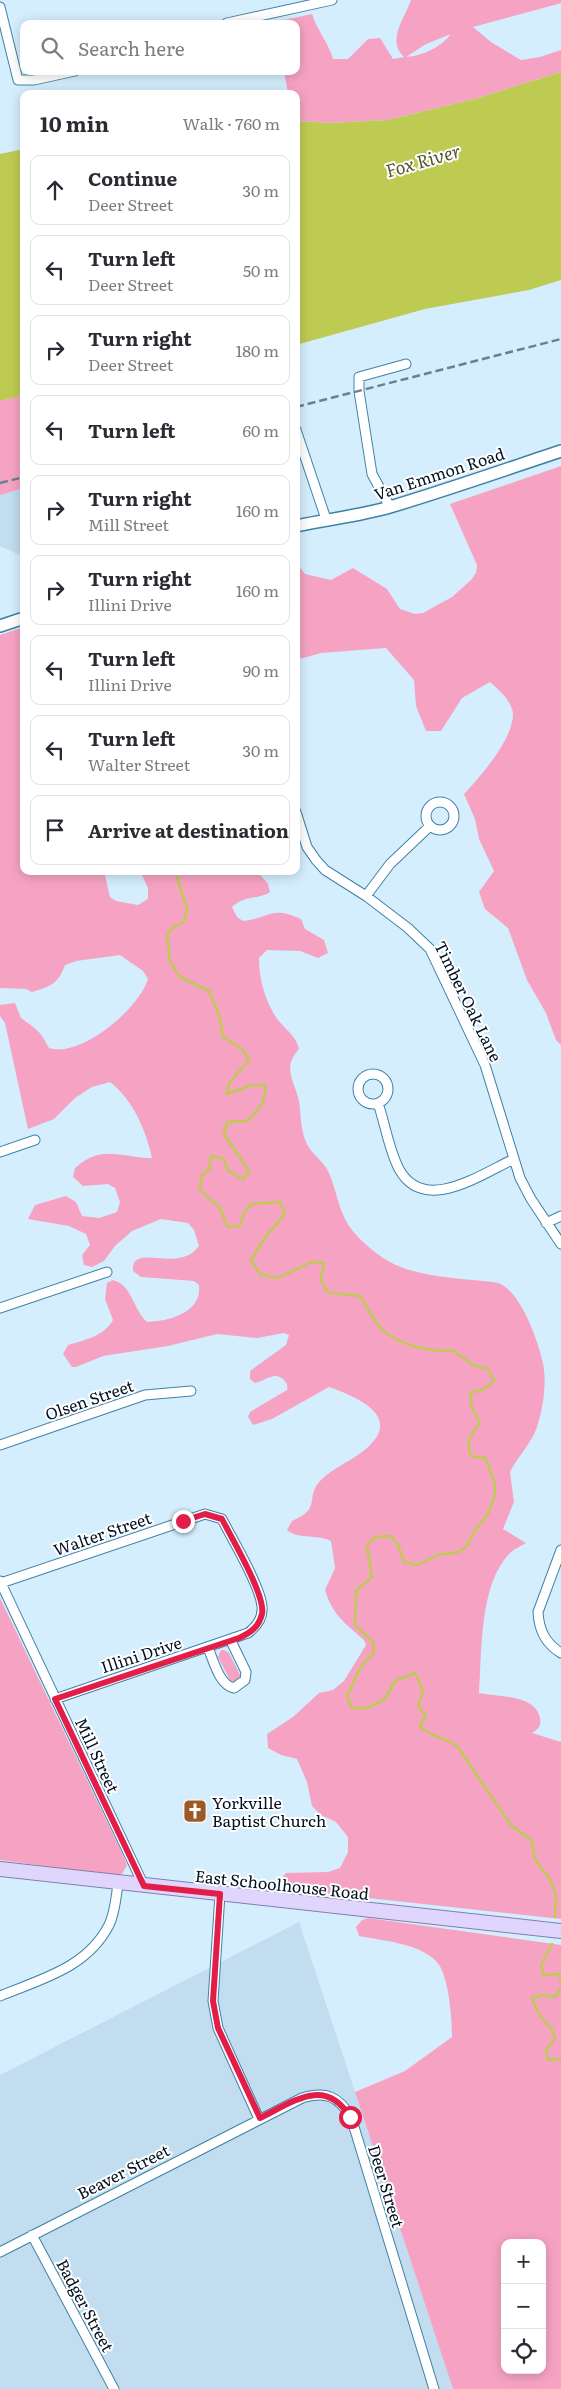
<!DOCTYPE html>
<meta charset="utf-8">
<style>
:root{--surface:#fff;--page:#f2f2f3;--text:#2b2b33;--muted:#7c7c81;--line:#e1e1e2}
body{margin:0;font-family:Literata,serif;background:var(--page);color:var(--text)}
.controls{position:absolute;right:15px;bottom:15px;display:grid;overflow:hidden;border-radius:10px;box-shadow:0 2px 12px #0003}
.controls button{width:45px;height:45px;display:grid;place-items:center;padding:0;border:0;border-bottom:1px solid var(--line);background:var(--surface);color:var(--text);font:25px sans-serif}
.stop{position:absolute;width:15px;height:15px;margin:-11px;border:4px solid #e11d48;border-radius:50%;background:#fff}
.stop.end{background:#e11d48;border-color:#fff;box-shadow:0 1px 5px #0008}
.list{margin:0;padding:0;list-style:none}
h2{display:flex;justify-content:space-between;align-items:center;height:65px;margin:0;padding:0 20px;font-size:21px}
h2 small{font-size:16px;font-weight:400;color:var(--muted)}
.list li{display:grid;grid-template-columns:32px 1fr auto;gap:15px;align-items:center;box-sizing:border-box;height:70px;margin:0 10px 10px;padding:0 10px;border:1px solid var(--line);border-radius:10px}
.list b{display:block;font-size:19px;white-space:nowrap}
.list p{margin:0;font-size:16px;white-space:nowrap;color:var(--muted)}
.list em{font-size:16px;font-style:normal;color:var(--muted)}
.icon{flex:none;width:28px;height:28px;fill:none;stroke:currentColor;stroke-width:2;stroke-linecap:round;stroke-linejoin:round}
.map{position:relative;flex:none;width:561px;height:2389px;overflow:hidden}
.search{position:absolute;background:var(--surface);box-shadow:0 2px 12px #0003;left:20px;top:20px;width:280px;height:55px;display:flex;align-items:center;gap:12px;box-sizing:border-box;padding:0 18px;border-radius:10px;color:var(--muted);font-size:19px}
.panel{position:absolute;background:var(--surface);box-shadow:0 2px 12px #0003;left:20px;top:90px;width:280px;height:785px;border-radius:10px}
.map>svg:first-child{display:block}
.built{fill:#c1ddef}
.green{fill:#f6a3c3;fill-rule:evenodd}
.water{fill:#becb52}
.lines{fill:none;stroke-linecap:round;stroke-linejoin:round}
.stream{stroke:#becb52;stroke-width:2.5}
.street-casing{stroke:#4082a7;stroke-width:11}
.secondary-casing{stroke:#4082a7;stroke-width:14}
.primary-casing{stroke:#837eae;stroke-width:16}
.street{stroke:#fff;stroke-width:9}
.secondary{stroke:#fff;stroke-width:11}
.primary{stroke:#dfd5fd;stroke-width:14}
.rail{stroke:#6b808f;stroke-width:2.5;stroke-dasharray:8 4;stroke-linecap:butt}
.route{stroke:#e11d48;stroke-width:6}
.labels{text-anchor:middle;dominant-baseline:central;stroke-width:4;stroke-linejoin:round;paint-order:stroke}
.street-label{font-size:16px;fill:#00101e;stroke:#fff}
.poi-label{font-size:16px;fill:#00101e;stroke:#fff;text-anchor:start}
.water-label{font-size:18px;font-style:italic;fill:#515727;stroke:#fff}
</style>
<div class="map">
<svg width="561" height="2389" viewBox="0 0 561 2389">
<rect width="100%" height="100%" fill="#d4eefe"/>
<path class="built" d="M24 488V557L0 546V495Z
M299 1922 453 2389H0V2075Z"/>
<path class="green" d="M411 0H561V3L558 4 473 27 491 42 521 60 540 57 561 50V72L478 98 388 120 329 123 296 121V94H288L284 71H296V24H276L275 22 312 14C317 30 328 42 333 59H348L368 39 380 38 393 59 404 57C386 40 405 18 411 0ZM451 34C441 47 423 56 406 57L426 44Z
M24 395V488L0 495V401Z
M561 466V1045L556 1040 546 1013 527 980 508 928 485 909 479 892 494 871 479 839 475 819 464 794C481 776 513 739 513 714 512 701 499 690 490 682L462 698 441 731H426L416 706 414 680 386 648 321 653 296 660V562L305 574 331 580 353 568 387 589 400 609 415 614 423 613 452 597 471 580 476 573 477 565 450 504Z
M24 627V871H71L81 874 86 871H104L110 897 116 901 138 905 148 899V888L140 871H257L268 884 270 892C258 900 244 895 232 907L237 917 243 921C270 918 271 905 301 919L305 929 324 940 328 953 318 958 300 951 267 950 259 958C259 978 264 997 274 1014 281 1027 296 1034 299 1049 279 1071 299 1085 300 1109 301 1122 302 1138 310 1149 315 1156 322 1161 327 1169 335 1184 337 1203 345 1219 352 1234 373 1252 388 1261 413 1275 444 1277 472 1280 480 1281 490 1281 498 1283 521 1291 538 1341 543 1363 547 1383 543 1408 537 1427 531 1444 518 1456 510 1472L514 1502 503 1529 526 1543C521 1546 514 1549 510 1553 479 1585 482 1650 479 1693 496 1697 535 1694 540 1718 542 1726 537 1730 532 1733L561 1742V1919L286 1889 281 1879 286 1873 328 1872 340 1868 348 1852V1837L336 1822 321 1815 312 1806 307 1782 297 1759 281 1755 268 1748 267 1734 293 1717 319 1693 333 1690 344 1681 366 1645 364 1640C344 1622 333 1616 325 1590L335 1568 331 1541C317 1534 299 1540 287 1530L292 1521C323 1508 304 1497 321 1480 333 1468 349 1462 362 1452 406 1418 360 1398 329 1387L272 1419 253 1425 248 1417 250 1412 287 1390C288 1385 287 1383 283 1379 274 1371 265 1381 255 1383L250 1379V1371L286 1345 289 1335 284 1333 257 1338 217 1334 168 1346 103 1356 76 1367H72L63 1354 68 1345C85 1340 104 1336 113 1320L105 1299 107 1283 113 1280C132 1285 133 1309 147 1322 169 1321 202 1313 199 1285L194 1281 141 1277 133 1271C131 1241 178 1275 199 1246L194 1230 188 1223 161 1219 132 1231 115 1246 104 1261 92 1267 84 1265 82 1255 90 1245 86 1234 69 1226 28 1219 35 1205 66 1196 76 1202 82 1216 99 1218 117 1212 120 1202 115 1188 108 1184 83 1186 73 1177 75 1168C80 1164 86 1159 92 1157 111 1149 132 1159 152 1158 146 1130 133 1100 110 1082L92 1087 75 1098 54 1119 28 1129 5 1023 0 1016V1005L15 1003 21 1018C37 1030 39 1029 49 1048 81 1058 139 1009 148 979L143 971 120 955 76 961 65 965C58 984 51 986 32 992L26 989 0 988V635Z
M0 1598 122 1853 127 1865 122 1874 110 1875 0 1860Z
M221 1650H224L229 1653 240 1675V1679L234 1683 230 1680 218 1657Z
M368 1918 561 1945V2389H453L355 2092 405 2071 452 2037C452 2019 449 1974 436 1961 418 1943 384 1941 359 1936L356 1927 362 1920ZM505 2243H542V2370H505Z"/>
<path class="water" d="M561 72V280L529 290 425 309 296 345V121L329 123 388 120 478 98Z
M24 149V395L0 401V154Z"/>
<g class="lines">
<path class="stream" d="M175 871 187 909 184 922 172 928 167 936 170 962 180 977 209 991 219 1015 223 1037 242 1049 249 1060 229 1083 227 1094 252 1085H265C267 1101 258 1111 247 1121L227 1122 224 1134 249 1171 243 1179 228 1171 223 1158 211 1156 209 1169 202 1175 200 1189 209 1199 219 1206 228 1227 240 1226 244 1213 251 1204 280 1202 285 1214 263 1240 251 1260 260 1274 278 1278 311 1262 324 1263 321 1279 327 1292 360 1296C367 1307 373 1320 382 1329 395 1344 433 1353 452 1350L473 1365 488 1369 494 1381 484 1389 470 1393 472 1408 480 1423C471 1433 465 1443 471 1456L485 1458 494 1480 495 1494 488 1514 475 1530 467 1546 459 1552 437 1555 417 1565 404 1562 398 1545 391 1536 375 1537 367 1546 372 1577 356 1591 355 1625 373 1642 374 1653C358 1665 357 1678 347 1695L351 1707 364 1709 384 1700 395 1681 415 1673 423 1691 418 1707 426 1716 420 1726C429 1736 445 1738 457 1746L511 1825 532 1841 535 1860 550 1879 556 1896 555 1917
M552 1944 541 1965 543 1975 559 1974 561 1982
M561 1988 555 1997 543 1995 532 1998 540 2016 551 2028 555 2038 546 2050 548 2060 561 2059"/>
<g class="street-casing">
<path id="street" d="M0 7 18 80H34L75 71
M227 23 332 0
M296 430 326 519
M390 507 372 474 359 391V377L406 364
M426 816a14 14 0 1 1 28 0a14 14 0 1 1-28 0Z
M296 812 307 847 316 860 325 870 366 896 408 928 430 949 485 1065 520 1178 531 1199 561 1244
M366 896 390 864 430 826
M358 1089a15 15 0 1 1 30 0a15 15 0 1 1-30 0Z
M378 1103C385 1124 389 1150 399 1169 424 1215 481 1174 514 1159
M0 1152 35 1140
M546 1223 561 1216
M0 1308 107 1272
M0 1445 145 1395 191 1391
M561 1550 538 1612C539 1630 545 1643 561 1653
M0 1581 144 1886
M1 1583 205 1514 222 1519C232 1539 261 1587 262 1607 263 1618 256 1627 248 1633L55 1699
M208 1648C214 1661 219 1685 234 1688L245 1680 246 1672 231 1641
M220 1894 213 2001 218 2028 259 2119
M0 1996C41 1979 87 1968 109 1925 115 1913 116 1897 118 1884
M32 2235 114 2389
M0 2252 302 2098C326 2091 338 2096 351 2117L434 2389"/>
</g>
<g class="secondary-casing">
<path id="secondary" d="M296 526C328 519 359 516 390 507 447 490 504 470 561 451
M0 626 24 618"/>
</g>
<g class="primary-casing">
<path id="primary" d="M0 1869 561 1931"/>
</g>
<use href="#street" class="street"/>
<use href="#secondary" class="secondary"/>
<use href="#primary" class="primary"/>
<path class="rail" d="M296 407 561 339
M0 483 24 477"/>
</g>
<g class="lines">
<path class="route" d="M183 1521 205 1514 222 1519C231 1537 266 1596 262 1614 259 1627 250 1633 239 1638L55 1699 144 1886 220 1894 213 2001 218 2028 260 2118C293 2102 325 2076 350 2117"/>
</g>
<defs>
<g id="church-square" transform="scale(1.25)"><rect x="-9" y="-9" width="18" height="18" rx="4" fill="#9c5a27" stroke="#fff"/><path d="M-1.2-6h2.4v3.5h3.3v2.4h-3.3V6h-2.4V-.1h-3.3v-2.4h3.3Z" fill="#fff"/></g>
</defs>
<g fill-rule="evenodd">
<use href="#church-square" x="195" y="1811"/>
</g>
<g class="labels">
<g class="street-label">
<text transform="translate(439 473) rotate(-18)">Van Emmon Road</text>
<text transform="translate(469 1001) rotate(64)">Timber Oak Lane</text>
<text transform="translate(89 1399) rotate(-19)">Olsen Street</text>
<text transform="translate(102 1533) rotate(-19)">Walter Street</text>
<text transform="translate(141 1654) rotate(-18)">Illini Drive</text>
<text transform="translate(98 1755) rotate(65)">Mill Street</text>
<text transform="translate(282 1884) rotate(6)">East Schoolhouse Road</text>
<text transform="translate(123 2171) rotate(-27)">Beaver Street</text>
<text transform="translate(387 2186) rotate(73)">Deer Street</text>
<text transform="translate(86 2305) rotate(62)">Badger Street</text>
</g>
<g class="poi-label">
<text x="212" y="1802">Yorkville<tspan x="212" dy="18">Baptist Church</tspan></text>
</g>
<g class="water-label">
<text transform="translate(423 160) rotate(-16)">Fox River</text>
</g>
</g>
</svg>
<div class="controls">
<button>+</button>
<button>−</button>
<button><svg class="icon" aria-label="locate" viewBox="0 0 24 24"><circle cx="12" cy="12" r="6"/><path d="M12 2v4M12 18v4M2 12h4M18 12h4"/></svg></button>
</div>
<div class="stop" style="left:350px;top:2117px"></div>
<div class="stop end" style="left:183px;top:1521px"></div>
<div class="search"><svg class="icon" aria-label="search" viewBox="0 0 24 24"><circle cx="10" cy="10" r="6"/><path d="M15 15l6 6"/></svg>Search here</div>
<section class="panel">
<h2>10 min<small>Walk · 760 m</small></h2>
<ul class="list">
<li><svg class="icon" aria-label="ahead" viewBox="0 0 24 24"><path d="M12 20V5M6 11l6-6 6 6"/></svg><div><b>Continue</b><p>Deer Street</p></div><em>30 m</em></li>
<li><svg class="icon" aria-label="left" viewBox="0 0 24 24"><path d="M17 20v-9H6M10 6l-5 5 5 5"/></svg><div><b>Turn left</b><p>Deer Street</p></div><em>50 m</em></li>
<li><svg class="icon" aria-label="right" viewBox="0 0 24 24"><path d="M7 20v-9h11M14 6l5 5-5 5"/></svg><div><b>Turn right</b><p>Deer Street</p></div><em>180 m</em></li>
<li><svg class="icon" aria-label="left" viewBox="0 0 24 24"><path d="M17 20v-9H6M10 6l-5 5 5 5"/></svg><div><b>Turn left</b></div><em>60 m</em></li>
<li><svg class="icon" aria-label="right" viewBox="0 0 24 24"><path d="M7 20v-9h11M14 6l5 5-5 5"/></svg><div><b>Turn right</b><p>Mill Street</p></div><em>160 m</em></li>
<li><svg class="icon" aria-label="right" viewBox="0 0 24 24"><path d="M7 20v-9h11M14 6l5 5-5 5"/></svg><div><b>Turn right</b><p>Illini Drive</p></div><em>160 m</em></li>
<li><svg class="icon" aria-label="left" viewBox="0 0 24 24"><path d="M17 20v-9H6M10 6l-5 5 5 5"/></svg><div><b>Turn left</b><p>Illini Drive</p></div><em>90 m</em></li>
<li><svg class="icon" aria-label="left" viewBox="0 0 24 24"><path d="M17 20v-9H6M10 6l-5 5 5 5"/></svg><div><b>Turn left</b><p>Walter Street</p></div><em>30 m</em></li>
<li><svg class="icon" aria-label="arrive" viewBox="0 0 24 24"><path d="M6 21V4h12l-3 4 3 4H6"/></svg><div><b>Arrive at destination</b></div></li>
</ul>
</section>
</div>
